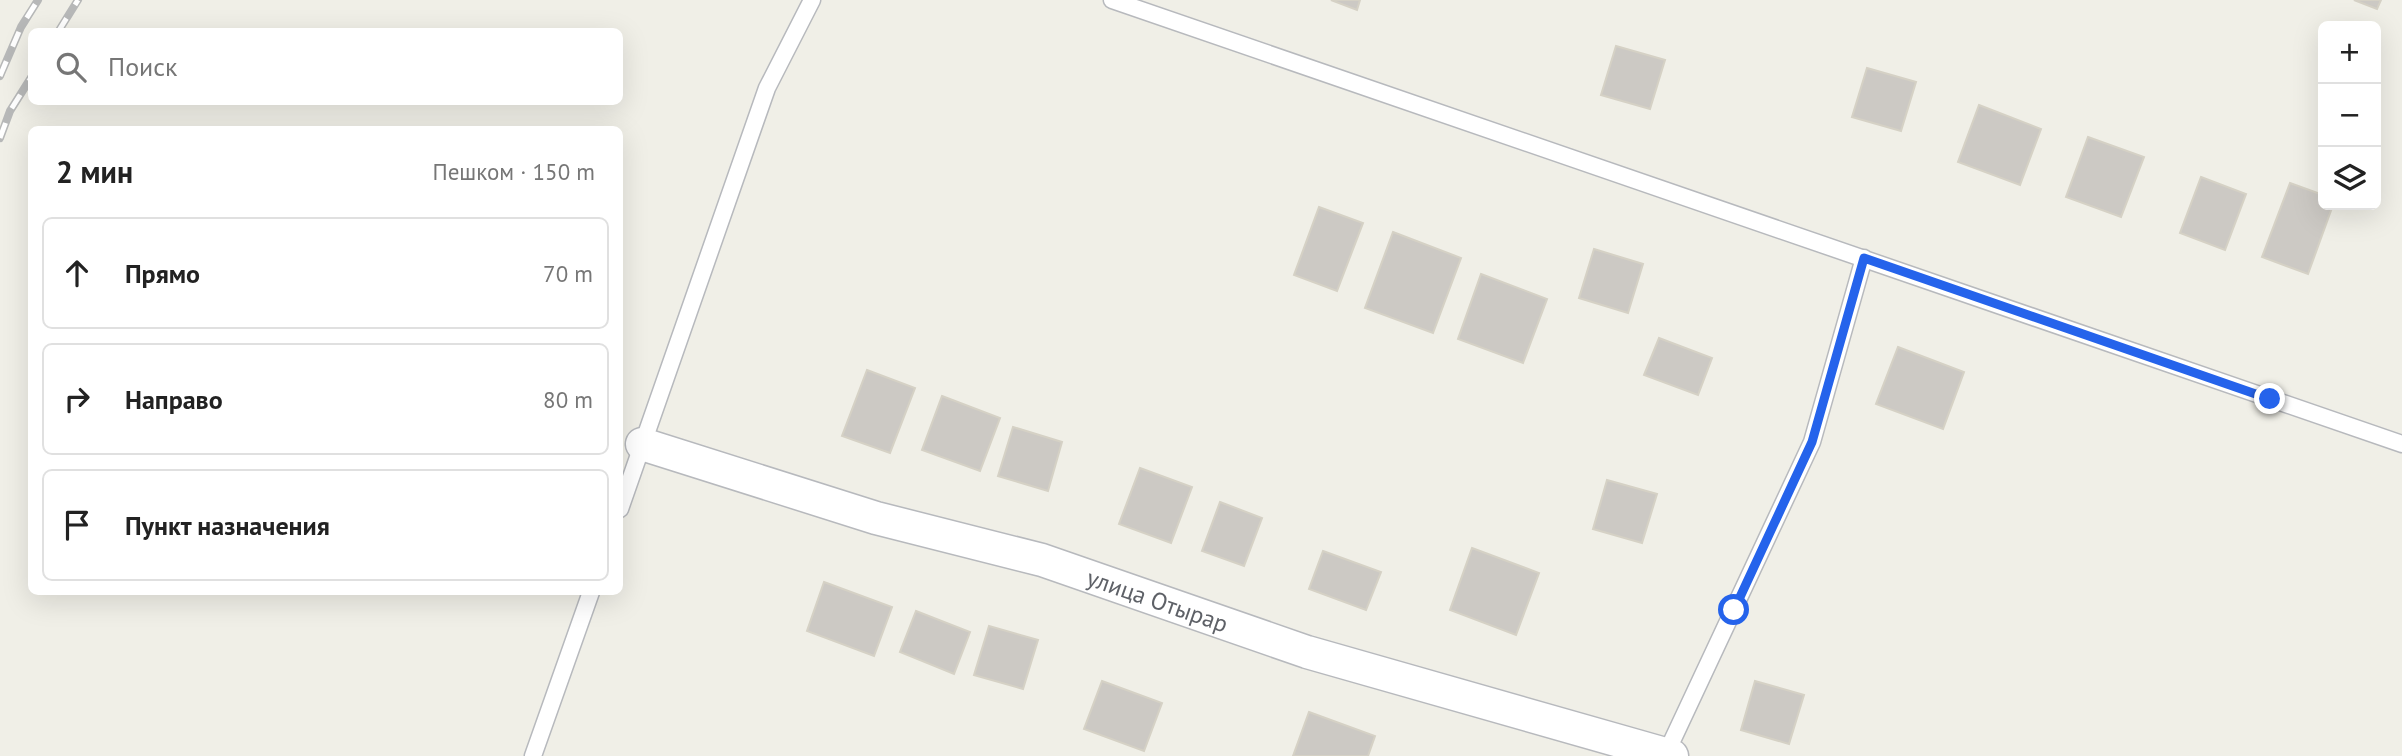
<!DOCTYPE html>
<html lang="ru">
<meta charset="utf-8">
<style>
:root{--surface:#fff;--page:#f2f2f2;--text:#222;--muted:#767676;--line:#e0e0e0}
body{margin:0;font-family:"PT Sans",sans-serif;background:var(--page);color:var(--text)}
.controls{position:absolute;right:21px;top:21px;display:grid;overflow:hidden;border-radius:10px;box-shadow:0 7px 28px #0002}
.controls button{width:63px;height:63px;display:grid;place-items:center;padding:0;border:0;border-bottom:2px solid var(--line);background:var(--surface);color:var(--text);font:35px sans-serif}
.stop{position:absolute;width:21px;height:21px;margin:-16px;border:5px solid #2563eb;border-radius:50%;background:#fff}
.stop.end{background:#2563eb;border-color:#fff;box-shadow:0 2px 7px #0008}
.list{margin:0;padding:0;list-style:none}
h2{display:flex;justify-content:space-between;align-items:center;height:91px;margin:0;padding:0 28px;font-size:30px}
h2 small{font-size:23px;font-weight:400;color:var(--muted)}
.list li{display:grid;grid-template-columns:46px 1fr auto;gap:21px;align-items:center;box-sizing:border-box;height:112px;margin:0 14px 14px;padding:0 14px;border:2px solid var(--line);border-radius:10px}
.list b{display:block;font-size:26px;white-space:nowrap}
.list em{font-size:23px;font-style:normal;color:var(--muted)}
.icon{flex:none;width:38px;height:38px;fill:none;stroke:currentColor;stroke-width:2;stroke-linecap:round;stroke-linejoin:round}
.map{position:relative;flex:none;width:2402px;height:756px;overflow:hidden}
.search{position:absolute;background:var(--surface);box-shadow:0 7px 28px #0002;left:28px;top:28px;width:595px;height:77px;display:flex;align-items:center;gap:18px;box-sizing:border-box;padding:0 24px;border-radius:10px;color:var(--muted);font-size:26px}
.panel{position:absolute;background:var(--surface);box-shadow:0 7px 28px #0002;left:28px;top:126px;width:595px;height:469px;border-radius:10px}
.map>svg:first-child{display:block}
.building{fill:#ccc9c4;stroke:#d5d1c5;stroke-width:2}
.lines{fill:none;stroke-linecap:round;stroke-linejoin:round}
.service-casing{stroke:#b7b9bd;stroke-width:19}
.minor-casing{stroke:#b7b9bd;stroke-width:35}
.service{stroke:#fff;stroke-width:16}
.minor{stroke:#fff;stroke-width:32}
.rail-casing{stroke:#b7b8b8;stroke-width:8}
.rail{stroke:#fff;stroke-width:5;stroke-dasharray:16;stroke-linecap:butt}
.route{stroke:#2563eb;stroke-width:9}
.labels{text-anchor:middle;dominant-baseline:central;stroke-width:5;stroke-linejoin:round;paint-order:stroke}
.street-label{font-size:24px;fill:#5e6167;stroke:#fff}
</style>
<div class="map">
<svg width="2402" height="756" viewBox="0 0 2402 756">
<rect width="100%" height="100%" fill="#f0efe7"/>
<path class="building" d="M1331 0H1360L1357 10Z
M2354 0H2381L2377 9Z
M1616 46 1665 60 1650 109 1601 95Z
M1867 68 1916 82 1901 131 1852 117Z
M1979 105 2041 129 2020 185 1958 162Z
M2088 137 2144 157 2121 217 2066 197Z
M2201 177 2246 194 2225 250 2180 233Z
M2290 183 2323 195V205H2333L2308 274 2262 257Z
M1319 207 1363 223 1337 291 1294 275Z
M1393 232 1461 258 1433 333 1365 308Z
M1594 249 1643 264 1628 313 1579 298Z
M1481 274 1547 299 1523 363 1458 339Z
M1659 338 1712 358 1698 395 1644 375Z
M1898 347 1964 372 1943 429 1876 404Z
M867 370 915 388 890 453 842 436Z
M942 396 1000 418 980 471 922 450Z
M1013 427 1062 442 1048 491 998 476Z
M1140 468 1192 487 1171 543 1119 524Z
M1607 480 1657 494 1642 543 1593 529Z
M1220 502 1262 518 1244 566 1202 551Z
M1472 548 1539 573 1516 635 1450 610Z
M1323 551 1381 572 1366 610 1309 589Z
M824 582 892 607 874 656 807 631Z
M916 611 970 632 954 674 900 652Z
M989 626 1038 640 1023 689 974 675Z
M1102 681 1162 703 1144 751 1084 729Z
M1755 681 1804 695 1789 744 1741 730Z
M1309 712 1375 736 1368 756H1293Z"/>
<g class="lines">
<g class="service-casing">
<path id="service" d="M1112 0 2402 444
M620 509 767 88 812 0
M533 756 591 592
M1665 756 1812 442 1864 258"/>
</g>
<g class="minor-casing">
<g id="minor">
<path id="s1" d="M642 444 876 518 1042 560 1307 652 1672 756"/>
</g>
</g>
<use href="#service" class="service"/>
<use href="#minor" class="minor"/>
<g class="rail-casing">
<path id="rail" d="M58 32 78 0
M0 76 21 27 38 0
M0 138 10 111 32 76"/>
</g>
<use href="#rail" class="rail"/>
</g>
<g class="lines">
<path class="route" d="M1734 610 1812 442 1864 258 2270 399"/>
</g>
<g class="labels">
<g class="street-label">
<text stroke="none"><textPath href="#s1" startOffset="539">улица Отырар</textPath></text>
</g>
</g>
</svg>
<div class="controls">
<button>+</button>
<button>−</button>
<button><svg class="icon" aria-label="layers" viewBox="0 0 24 24"><path d="M12 4l9 5-9 5-9-5zM3 14l9 5 9-5"/></svg></button>
</div>
<div class="stop" style="left:1734px;top:610px"></div>
<div class="stop end" style="left:2270px;top:399px"></div>
<div class="search"><svg class="icon" aria-label="search" viewBox="0 0 24 24"><circle cx="10" cy="10" r="6"/><path d="M15 15l6 6"/></svg>Поиск</div>
<section class="panel">
<h2>2 мин<small>Пешком · 150 m</small></h2>
<ul class="list">
<li><svg class="icon" aria-label="ahead" viewBox="0 0 24 24"><path d="M12 20V5M6 11l6-6 6 6"/></svg><div><b>Прямо</b></div><em>70 m</em></li>
<li><svg class="icon" aria-label="right" viewBox="0 0 24 24"><path d="M7 20v-9h11M14 6l5 5-5 5"/></svg><div><b>Направо</b></div><em>80 m</em></li>
<li><svg class="icon" aria-label="arrive" viewBox="0 0 24 24"><path d="M6 21V4h12l-3 4 3 4H6"/></svg><div><b>Пункт назначения</b></div></li>
</ul>
</section>
</div>
